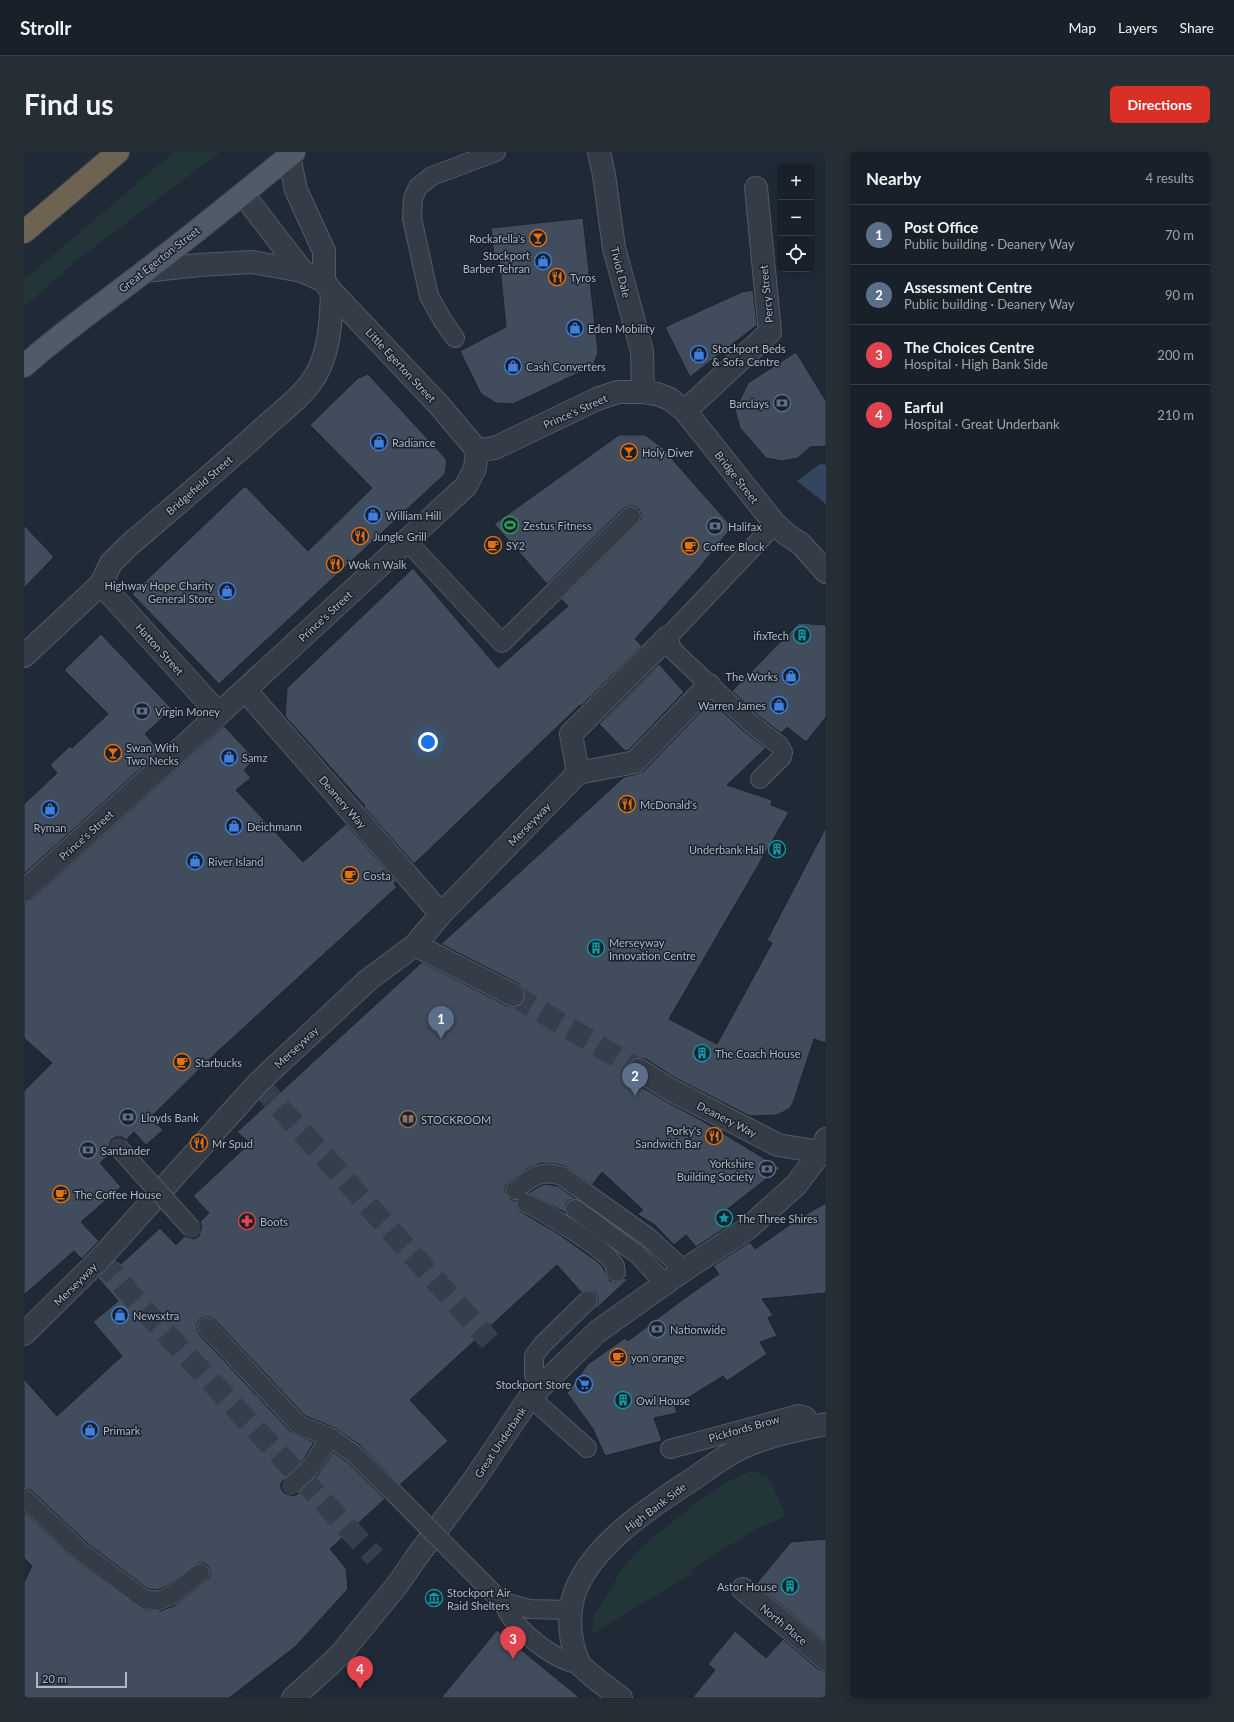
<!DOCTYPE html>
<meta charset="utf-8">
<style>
:root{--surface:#182029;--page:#252d35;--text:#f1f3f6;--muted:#9fa3a8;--line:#363e46;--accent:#d93025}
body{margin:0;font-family:Lato,sans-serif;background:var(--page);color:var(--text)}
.controls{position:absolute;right:12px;top:12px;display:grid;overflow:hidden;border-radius:6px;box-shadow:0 2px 10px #0003}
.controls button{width:36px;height:36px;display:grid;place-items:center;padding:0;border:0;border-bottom:1px solid var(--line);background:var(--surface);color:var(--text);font:20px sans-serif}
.scale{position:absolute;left:12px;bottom:10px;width:91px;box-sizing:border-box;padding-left:4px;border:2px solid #aeb7c4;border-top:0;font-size:11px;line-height:14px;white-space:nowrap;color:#aeb7c4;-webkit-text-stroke:3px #19212c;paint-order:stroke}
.you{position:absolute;left:404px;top:590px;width:14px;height:14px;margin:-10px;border:3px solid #fff;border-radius:50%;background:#1a73e8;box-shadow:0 0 0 6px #1a73e833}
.badge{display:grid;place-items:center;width:26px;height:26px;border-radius:50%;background:var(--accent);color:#fff;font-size:13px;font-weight:700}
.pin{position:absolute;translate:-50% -33px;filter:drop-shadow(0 1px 2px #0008)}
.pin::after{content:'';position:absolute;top:21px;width:14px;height:12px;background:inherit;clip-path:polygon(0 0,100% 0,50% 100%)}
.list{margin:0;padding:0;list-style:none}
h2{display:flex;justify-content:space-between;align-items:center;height:52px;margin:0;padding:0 16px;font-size:17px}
h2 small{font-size:13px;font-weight:400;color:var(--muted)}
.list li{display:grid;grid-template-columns:26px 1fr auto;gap:12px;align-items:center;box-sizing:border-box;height:60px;padding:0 16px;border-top:1px solid var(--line)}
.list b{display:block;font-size:15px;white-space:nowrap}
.list p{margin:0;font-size:13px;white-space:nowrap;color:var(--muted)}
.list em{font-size:13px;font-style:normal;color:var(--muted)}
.icon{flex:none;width:22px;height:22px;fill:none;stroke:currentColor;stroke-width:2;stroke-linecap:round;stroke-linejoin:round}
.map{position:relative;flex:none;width:802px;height:1546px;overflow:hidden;border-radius:6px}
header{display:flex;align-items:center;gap:24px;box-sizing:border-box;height:56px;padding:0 20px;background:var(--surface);border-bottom:1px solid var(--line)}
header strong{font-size:19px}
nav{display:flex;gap:22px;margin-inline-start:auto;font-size:14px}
.intro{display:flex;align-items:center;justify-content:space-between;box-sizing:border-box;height:96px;padding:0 24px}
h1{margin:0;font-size:28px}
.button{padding:10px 18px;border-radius:6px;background:var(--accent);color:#fff;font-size:14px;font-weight:700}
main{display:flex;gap:24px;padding:0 24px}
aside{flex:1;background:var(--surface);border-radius:6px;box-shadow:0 2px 10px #0003}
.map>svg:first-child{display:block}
.green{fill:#223638}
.water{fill:#34465f}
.building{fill:#414d5c;stroke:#1b232e}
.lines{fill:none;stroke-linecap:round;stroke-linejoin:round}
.pedestrian-tunnel{stroke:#353f4c;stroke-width:22;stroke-dasharray:22 11;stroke-linecap:butt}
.service-casing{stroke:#515a65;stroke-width:20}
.pedestrian-casing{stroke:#515a65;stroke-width:24}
.minor-casing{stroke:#515a65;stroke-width:24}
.primary-casing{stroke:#3d4551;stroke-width:24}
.motorway-casing{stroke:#3e4752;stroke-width:24}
.service{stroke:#343c48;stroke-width:18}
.pedestrian{stroke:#343c48;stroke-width:22}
.minor{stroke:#343c48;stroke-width:22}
.primary{stroke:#515b68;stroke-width:22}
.motorway{stroke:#6e6251;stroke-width:22}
.service-bridge-casing{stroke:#515a65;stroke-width:20;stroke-linecap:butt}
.service-bridge{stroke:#343c48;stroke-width:18}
.labels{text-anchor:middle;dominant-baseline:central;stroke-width:3;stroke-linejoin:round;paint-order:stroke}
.poi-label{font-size:11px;fill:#aeb7c4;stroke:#19212c;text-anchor:start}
.street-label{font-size:11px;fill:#aeb7c4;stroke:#19212c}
</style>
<header>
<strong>Strollr</strong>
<nav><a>Map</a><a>Layers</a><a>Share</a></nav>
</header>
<div class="intro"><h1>Find us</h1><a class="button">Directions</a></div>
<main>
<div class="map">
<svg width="802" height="1546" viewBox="0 0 802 1546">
<rect width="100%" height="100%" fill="#202a37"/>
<path class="green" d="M150 0H196L53 108 0 155V128Z
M728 1319 745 1325 762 1364 732 1377 666 1418 669 1421 568 1482 570 1464 599 1416 617 1395 673 1350 709 1327Z"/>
<path class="water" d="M796 312 802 313V352L773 329Z"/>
<path class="building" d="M559 66 574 200 569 214 489 252 472 251 457 242 436 199 482 175 475 105H470L467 76Z
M729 138 733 173 666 225 641 175 718 140Z
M772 200 802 249V294L786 295 774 306 758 309 742 306 716 276 711 258 724 231Z
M344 222 423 308 421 322 195 532 108 442 221 334 284 399 348 336 286 273 334 226Z
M595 283H621L643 299 648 307 708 375 676 415 611 487 618 494 557 554 556 553 390 712 340 655 341 654 261 564 263 536 389 416 474 516 544 454 537 447 614 371 617 367V362L615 357 610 354H605L600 356 523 432 470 372Z
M0 373 30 405 0 436Z
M775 471 802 473V565L782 590 763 575 757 581 737 566 708 539Z
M77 482 148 557 121 582 136 599 0 722V652L33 621 26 613 46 594 48 596 84 562 40 518Z
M635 512 660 540 605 598 601 599 575 572Z
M687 549 723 582 742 596 703 633 748 648 747 653 765 660 645 867 693 892 748 791 743 788 802 675V891L790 887 769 951 765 957 753 963 726 964 653 927 622 907 616 906 610 907 605 911 603 918 604 924 608 929 641 949 677 968 756 1016 700 1060 709 1071 672 1095 662 1083 650 1093 631 1073 613 1062 619 1058 578 1020 568 1033 541 1014 532 1012 517 1011 503 1017 485 1030 481 1034V1040L487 1048H492L493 1056 497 1060 530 1079 570 1107 578 1114 586 1129 591 1130 596 1129 601 1126 603 1128 572 1157 571 1156 574 1151V1146L572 1141 566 1138 557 1140 533 1113 386 1248 424 1289 376 1333 336 1293 311 1276 281 1264 191 1168 186 1165H181L176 1167 173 1172V1178L175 1182 267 1280 290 1290 280 1307 257 1331V1336L260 1341 269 1344 274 1342 295 1322 309 1300 323 1310 361 1347 306 1397 322 1416 324 1437 271 1495 205 1546H0V1430L8 1414 0 1406V1360L50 1407 118 1457 136 1459 150 1454 182 1429 186 1425V1420L184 1414 180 1411H174L141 1435 132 1438 124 1437 63 1391 7 1338 0 1336V1227L33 1264 98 1204 69 1170 94 1149 74 1126 92 1108 97 1112 136 1076 152 1093 161 1084 170 1087 175 1084 178 1075 176 1070 185 1061 169 1044 226 991 213 980 398 810 483 854 490 855 496 853 500 848 501 842 500 837 495 832 417 792 600 625 613 622 620 619Z
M200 574 231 607 220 618 227 626 212 638 279 710 322 672 372 729 370 732 373 735 192 901 127 965 139 978 122 993 110 980 102 988 98 985H92L87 988 84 997 86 1002 76 1011 97 1035 57 1070 75 1089 58 1107 50 1099 0 1143V939L28 911 0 886V751L8 748Z
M520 1032 534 1034 552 1047 546 1048 542 1051 541 1056 542 1061 504 1041Z
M802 1051V1141L738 1147 749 1163 744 1166 753 1184 736 1190 743 1202 703 1229 699 1224 651 1254 653 1261 630 1266 638 1289 581 1304 569 1277 543 1241 564 1212 601 1186 604 1189 654 1151 695 1122 689 1114 726 1090 731 1097 777 1065Z
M802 1387V1491L732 1432 767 1390Z
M473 1478 556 1546H417Z
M711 1479 742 1506 759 1487 794 1517 802 1519V1546H668L691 1518 684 1512Z"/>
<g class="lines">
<path class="pedestrian-tunnel" d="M489 843 615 918
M234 931 466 1189
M76 1107 121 1159 351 1405"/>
<g class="service-casing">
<path id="service" d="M431 186 419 169 405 144 388 66 389 46 394 35 408 24 472 0
M382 388 478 491 607 364
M736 627 758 605 759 600 755 593 730 574 659 508 648 497 644 485 751 372
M491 1038C508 1025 516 1017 538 1024L624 1085 660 1118
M502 1051C519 1059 584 1098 591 1114 591 1115 591 1118 592 1120
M551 1057 614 1103 641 1132
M183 1175 275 1273 306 1285 330 1302 369 1340
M519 1232 510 1223V1204L519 1192 564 1148
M506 1245 563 1296
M646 1297 775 1262 782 1264 789 1275
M288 1314 306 1285
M0 1346 56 1399 120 1447 133 1449 146 1444 176 1421
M472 1444C482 1452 482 1460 490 1469 506 1488 531 1508 556 1513
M480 1450 505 1457 546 1458"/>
</g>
<g class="pedestrian-casing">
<path id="pedestrian" d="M0 504 77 432
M221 538 417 762
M554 621 611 610 685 533
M0 739 159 595
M391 793 489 843
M0 1182 76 1107 234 931 344 828 391 793 417 762 554 621 547 582 644 485"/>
</g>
<g class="minor-casing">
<path id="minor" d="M575 0 580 23 590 96 618 199 619 240
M265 4 272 38 300 99V129
M219 42 278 119
M121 119 175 113 228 110 278 119 300 129 308 140 415 253 453 298
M661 259 746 180 732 36
M453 298 471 296 573 247 594 240H619L633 242 646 247 661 259 751 372 762 382 777 392 802 420
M195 562 77 432 87 411 104 394C152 353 200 313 246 270 263 255 285 239 295 217 306 193 307 167 308 140
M159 595 442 334 451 316 453 298
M615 918 647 938 754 993 797 1000 802 1002
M719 1437 802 1507
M269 1546 315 1504 374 1432 394 1403 450 1328 506 1245 573 1180 660 1118 723 1077 772 1033 797 1000 802 987
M597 1546C589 1540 559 1518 555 1511 545 1489 543 1460 552 1437 572 1389 630 1353 672 1325 690 1312 708 1299 729 1291 752 1282 777 1277 802 1272"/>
</g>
<g class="primary-casing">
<path id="primary" d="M0 214C38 180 80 151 120 120 171 81 220 41 270 0"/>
</g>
<g class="motorway-casing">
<path id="motorway" d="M0 80 94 0"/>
</g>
<use href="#service" class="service"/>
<use href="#pedestrian" class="pedestrian"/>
<use href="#minor" class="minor"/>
<use href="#primary" class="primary"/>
<use href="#motorway" class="motorway"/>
<g class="service-bridge-casing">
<path id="service-bridge" d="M94 995 168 1077
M267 1334 288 1314
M369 1340 472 1444"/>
</g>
<use href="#service-bridge" class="service-bridge"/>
</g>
<defs>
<g id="bar-ring" transform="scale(0.9)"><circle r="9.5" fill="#19212c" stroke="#e8710a" stroke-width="1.5"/><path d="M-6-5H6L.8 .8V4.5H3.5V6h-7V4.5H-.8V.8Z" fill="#e8710a"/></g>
<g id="shop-ring" transform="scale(0.9)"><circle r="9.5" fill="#19212c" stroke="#3f7fe0" stroke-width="1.5"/><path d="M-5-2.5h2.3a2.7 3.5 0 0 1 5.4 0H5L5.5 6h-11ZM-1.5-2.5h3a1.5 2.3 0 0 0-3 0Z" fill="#3f7fe0"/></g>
<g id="restaurant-ring" transform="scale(0.9)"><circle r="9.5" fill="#19212c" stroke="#e8710a" stroke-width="1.5"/><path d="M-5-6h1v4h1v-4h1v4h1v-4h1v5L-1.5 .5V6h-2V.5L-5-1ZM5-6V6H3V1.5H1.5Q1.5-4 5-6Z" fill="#e8710a"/></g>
<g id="bank-ring" transform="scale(0.9)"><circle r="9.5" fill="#19212c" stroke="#5c6f8a" stroke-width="1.5"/><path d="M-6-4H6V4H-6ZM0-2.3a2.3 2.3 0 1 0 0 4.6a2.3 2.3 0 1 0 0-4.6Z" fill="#5c6f8a"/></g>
<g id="stadium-ring" transform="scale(0.9)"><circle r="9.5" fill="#19212c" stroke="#2e9e5b" stroke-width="1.5"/><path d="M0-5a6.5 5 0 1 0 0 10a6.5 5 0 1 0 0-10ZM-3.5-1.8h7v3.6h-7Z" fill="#2e9e5b"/></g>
<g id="cafe-ring" transform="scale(0.9)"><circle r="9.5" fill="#19212c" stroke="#e8710a" stroke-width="1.5"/><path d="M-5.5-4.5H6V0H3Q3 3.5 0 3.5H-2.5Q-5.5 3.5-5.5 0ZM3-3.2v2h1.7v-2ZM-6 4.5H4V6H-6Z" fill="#e8710a"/></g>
<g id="building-ring" transform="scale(0.9)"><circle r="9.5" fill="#19212c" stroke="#0f9aa8" stroke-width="1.5"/><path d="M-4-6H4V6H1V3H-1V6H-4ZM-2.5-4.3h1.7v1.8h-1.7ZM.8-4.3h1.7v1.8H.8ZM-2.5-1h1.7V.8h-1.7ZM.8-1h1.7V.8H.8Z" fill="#0f9aa8"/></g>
<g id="library-ring" transform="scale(0.9)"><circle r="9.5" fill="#19212c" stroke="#8d6e63" stroke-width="1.5"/><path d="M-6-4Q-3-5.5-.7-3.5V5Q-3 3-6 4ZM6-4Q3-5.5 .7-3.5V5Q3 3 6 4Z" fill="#8d6e63"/></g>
<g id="sight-ring" transform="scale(0.9)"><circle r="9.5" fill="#19212c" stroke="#0f9aa8" stroke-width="1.5"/><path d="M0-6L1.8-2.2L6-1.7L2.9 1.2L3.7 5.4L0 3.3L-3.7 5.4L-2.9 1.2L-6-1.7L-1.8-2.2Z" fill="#0f9aa8"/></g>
<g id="pharmacy-ring" transform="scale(0.9)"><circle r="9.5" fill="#19212c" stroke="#e0444e" stroke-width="1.5"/><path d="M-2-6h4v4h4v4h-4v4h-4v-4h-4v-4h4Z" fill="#e0444e"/></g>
<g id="supermarket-ring" transform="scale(0.9)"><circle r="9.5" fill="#19212c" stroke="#3f7fe0" stroke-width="1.5"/><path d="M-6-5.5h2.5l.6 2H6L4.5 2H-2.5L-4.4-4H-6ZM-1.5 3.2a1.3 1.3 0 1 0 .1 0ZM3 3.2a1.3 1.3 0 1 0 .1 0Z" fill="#3f7fe0"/></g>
<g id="museum-ring" transform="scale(0.9)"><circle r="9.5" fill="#19212c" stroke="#0f9aa8" stroke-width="1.5"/><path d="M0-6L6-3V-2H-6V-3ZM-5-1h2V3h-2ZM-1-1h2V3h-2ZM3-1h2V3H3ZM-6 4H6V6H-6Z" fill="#0f9aa8"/></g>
</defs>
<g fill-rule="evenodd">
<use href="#bar-ring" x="514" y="86"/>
<use href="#shop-ring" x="519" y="109"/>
<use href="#restaurant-ring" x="533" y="125"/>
<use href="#shop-ring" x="551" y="176"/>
<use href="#shop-ring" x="675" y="202"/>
<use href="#shop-ring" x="489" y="214"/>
<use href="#bank-ring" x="758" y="251"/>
<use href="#shop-ring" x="355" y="290"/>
<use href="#bar-ring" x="605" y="300"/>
<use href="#shop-ring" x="349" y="363"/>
<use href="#stadium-ring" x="486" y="373"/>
<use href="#bank-ring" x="691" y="374"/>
<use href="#restaurant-ring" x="336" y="384"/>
<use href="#cafe-ring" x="469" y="393"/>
<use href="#cafe-ring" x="666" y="394"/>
<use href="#restaurant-ring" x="311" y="412"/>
<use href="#shop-ring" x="203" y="439"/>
<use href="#building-ring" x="778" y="483"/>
<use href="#shop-ring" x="767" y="524"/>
<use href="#shop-ring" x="755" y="553"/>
<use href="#bank-ring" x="118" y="559"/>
<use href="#bar-ring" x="89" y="601"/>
<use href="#shop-ring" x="205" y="605"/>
<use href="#restaurant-ring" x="603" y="652"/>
<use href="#shop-ring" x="26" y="657"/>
<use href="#shop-ring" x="210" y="674"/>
<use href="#building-ring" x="753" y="697"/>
<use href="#shop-ring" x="171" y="709"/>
<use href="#cafe-ring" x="326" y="723"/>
<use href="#building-ring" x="572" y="796"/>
<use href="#building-ring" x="678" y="901"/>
<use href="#cafe-ring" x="158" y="910"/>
<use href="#bank-ring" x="104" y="965"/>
<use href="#library-ring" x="384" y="967"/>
<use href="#restaurant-ring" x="690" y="984"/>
<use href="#restaurant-ring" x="175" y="991"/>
<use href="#bank-ring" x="64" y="998"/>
<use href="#bank-ring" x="743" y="1017"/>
<use href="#cafe-ring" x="37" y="1042"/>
<use href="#sight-ring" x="700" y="1066"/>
<use href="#pharmacy-ring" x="223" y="1069"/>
<use href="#shop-ring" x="96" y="1163"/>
<use href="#bank-ring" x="633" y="1177"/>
<use href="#cafe-ring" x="594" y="1205"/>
<use href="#supermarket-ring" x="560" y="1232"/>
<use href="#building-ring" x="599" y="1248"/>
<use href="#shop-ring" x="66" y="1278"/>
<use href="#building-ring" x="766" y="1434"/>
<use href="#museum-ring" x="410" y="1446"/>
</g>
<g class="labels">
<g class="poi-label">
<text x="501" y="86" text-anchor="end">Rockafella's</text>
<text x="506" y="103" text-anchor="end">Stockport<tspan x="506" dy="13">Barber Tehran</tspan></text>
<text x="546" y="125">Tyros</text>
<text x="564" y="176">Eden Mobility</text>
<text x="688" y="196">Stockport Beds<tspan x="688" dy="13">&amp; Sofa Centre</tspan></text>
<text x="502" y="214">Cash Converters</text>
<text x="745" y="251" text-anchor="end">Barclays</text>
<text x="368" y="290">Radiance</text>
<text x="618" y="300">Holy Diver</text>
<text x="362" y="363">William Hill</text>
<text x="499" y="373">Zestus Fitness</text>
<text x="704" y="374">Halifax</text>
<text x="349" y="384">Jungle Grill</text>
<text x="482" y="393">SY2</text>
<text x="679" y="394">Coffee Block</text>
<text x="324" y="412">Wok n Walk</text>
<text x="190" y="433" text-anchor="end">Highway Hope Charity<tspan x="190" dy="13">General Store</tspan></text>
<text x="765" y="483" text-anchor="end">ifixTech</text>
<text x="754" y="524" text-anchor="end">The Works</text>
<text x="742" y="553" text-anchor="end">Warren James</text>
<text x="131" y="559">Virgin Money</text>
<text x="102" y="595">Swan With<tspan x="102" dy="13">Two Necks</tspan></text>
<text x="218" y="605">Samz</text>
<text x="616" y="652">McDonald's</text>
<text x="223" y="674">Deichmann</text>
<text x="26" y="675" text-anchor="middle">Ryman</text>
<text x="740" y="697" text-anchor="end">Underbank Hall</text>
<text x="184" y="709">River Island</text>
<text x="339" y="723">Costa</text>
<text x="585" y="790">Merseyway<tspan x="585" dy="13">Innovation Centre</tspan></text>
<text x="691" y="901">The Coach House</text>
<text x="171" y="910">Starbucks</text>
<text x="117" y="965">Lloyds Bank</text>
<text x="397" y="967">STOCKROOM</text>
<text x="677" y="978" text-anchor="end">Porky's<tspan x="677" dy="13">Sandwich Bar</tspan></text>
<text x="188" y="991">Mr Spud</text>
<text x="77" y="998">Santander</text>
<text x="730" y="1011" text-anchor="end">Yorkshire<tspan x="730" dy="13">Building Society</tspan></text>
<text x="50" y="1042">The Coffee House</text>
<text x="713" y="1066">The Three Shires</text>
<text x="236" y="1069">Boots</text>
<text x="109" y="1163">Newsxtra</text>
<text x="646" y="1177">Nationwide</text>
<text x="607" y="1205">yon orange</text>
<text x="547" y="1232" text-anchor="end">Stockport Store</text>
<text x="612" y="1248">Owl House</text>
<text x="79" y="1278">Primark</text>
<text x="753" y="1434" text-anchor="end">Astor House</text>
<text x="423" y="1440">Stockport Air<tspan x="423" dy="13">Raid Shelters</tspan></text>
</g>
<g class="street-label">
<text transform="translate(135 107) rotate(-38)">Great Egerton Street</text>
<text transform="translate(597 120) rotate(76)">Tiviot Dale</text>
<text transform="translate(742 142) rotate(-96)">Percy Street</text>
<text transform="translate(377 213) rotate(47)">Little Egerton Street</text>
<text transform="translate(551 259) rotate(-24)">Prince's Street</text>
<text transform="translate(713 325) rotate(52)">Bridge Street</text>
<text transform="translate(175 333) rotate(-41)">Bridgefield Street</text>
<text transform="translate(301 464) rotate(-43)">Prince's Street</text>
<text transform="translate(136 497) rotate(48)">Hatton Street</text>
<text transform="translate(319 650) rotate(49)">Deanery Way</text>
<text transform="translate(505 672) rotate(-46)">Merseyway</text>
<text transform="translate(62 683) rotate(-42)">Prince's Street</text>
<text transform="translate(272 895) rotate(-43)">Merseyway</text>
<text transform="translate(703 967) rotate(27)">Deanery Way</text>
<text transform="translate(51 1132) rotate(-45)">Merseyway</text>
<text transform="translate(720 1276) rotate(-16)">Pickfords Brow</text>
<text transform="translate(476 1290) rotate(-56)">Great Underbank</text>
<text transform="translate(631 1355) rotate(-37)">High Bank Side</text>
<text transform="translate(760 1472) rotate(40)">North Place</text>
</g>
</g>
</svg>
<div class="controls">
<button>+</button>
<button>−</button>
<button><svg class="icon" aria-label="locate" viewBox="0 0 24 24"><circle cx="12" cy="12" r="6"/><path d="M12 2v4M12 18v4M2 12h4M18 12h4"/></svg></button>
</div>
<div class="scale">20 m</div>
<div class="you"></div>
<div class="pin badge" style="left:417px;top:887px;background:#5c6f8a">1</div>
<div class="pin badge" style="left:611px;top:944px;background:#5c6f8a">2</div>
<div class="pin badge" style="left:489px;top:1507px;background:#e0444e">3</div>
<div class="pin badge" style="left:336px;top:1537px;background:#e0444e">4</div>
</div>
<aside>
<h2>Nearby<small>4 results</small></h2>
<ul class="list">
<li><span class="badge" style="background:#5c6f8a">1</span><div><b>Post Office</b><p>Public building · Deanery Way</p></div><em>70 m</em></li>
<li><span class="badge" style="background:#5c6f8a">2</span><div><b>Assessment Centre</b><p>Public building · Deanery Way</p></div><em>90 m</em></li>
<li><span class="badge" style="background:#e0444e">3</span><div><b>The Choices Centre</b><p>Hospital · High Bank Side</p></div><em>200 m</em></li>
<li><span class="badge" style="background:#e0444e">4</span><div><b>Earful</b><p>Hospital · Great Underbank</p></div><em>210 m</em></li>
</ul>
</aside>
</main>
